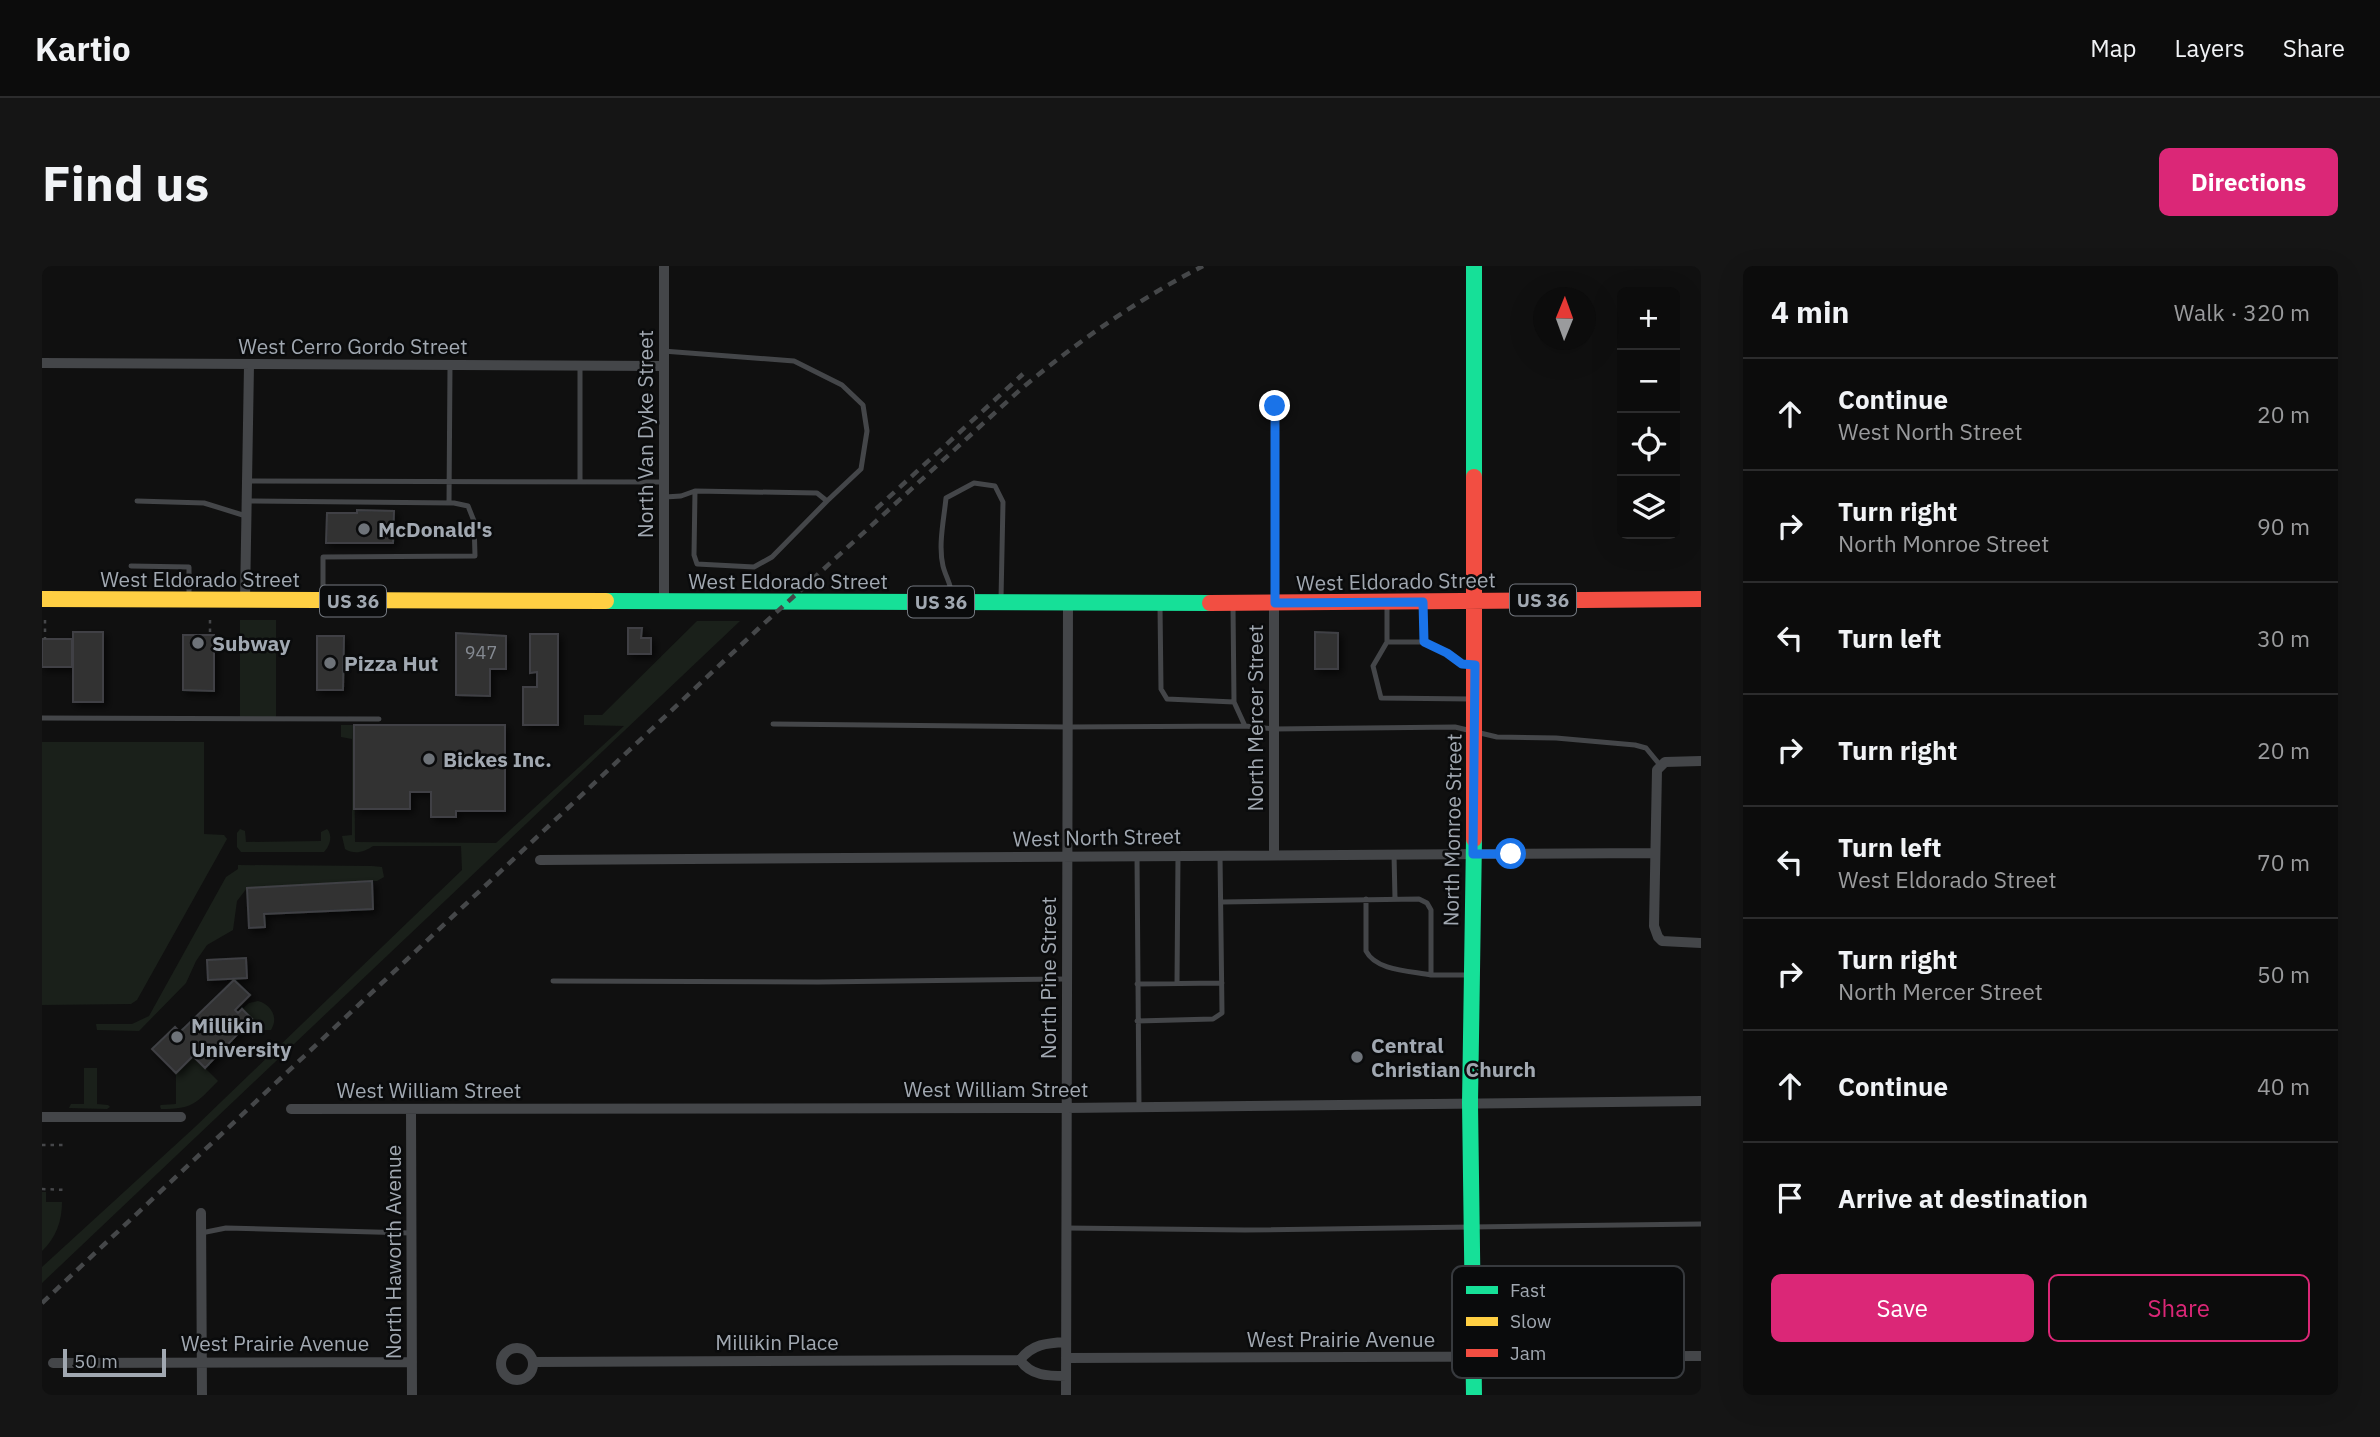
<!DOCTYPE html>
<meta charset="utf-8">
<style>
:root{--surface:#0c0c0c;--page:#151515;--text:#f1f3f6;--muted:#9a9b9d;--line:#2c2c2d;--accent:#db2777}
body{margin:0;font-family:"IBM Plex Sans",sans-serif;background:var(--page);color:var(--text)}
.controls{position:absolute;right:21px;top:21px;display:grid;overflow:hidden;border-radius:10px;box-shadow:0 7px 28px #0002}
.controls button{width:63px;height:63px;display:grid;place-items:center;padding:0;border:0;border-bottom:2px solid var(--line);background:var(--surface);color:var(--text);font:35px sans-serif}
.compass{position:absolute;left:1491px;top:21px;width:63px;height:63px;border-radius:50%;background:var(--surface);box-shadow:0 7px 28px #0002;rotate:1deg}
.scale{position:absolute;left:21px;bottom:18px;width:103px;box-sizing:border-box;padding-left:7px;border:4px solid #a1a8b1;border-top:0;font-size:19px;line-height:24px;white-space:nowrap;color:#a1a8b1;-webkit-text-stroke:5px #0a0b0c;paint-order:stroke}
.stop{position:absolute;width:21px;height:21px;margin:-16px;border:5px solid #1a73e8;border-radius:50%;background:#fff}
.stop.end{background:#1a73e8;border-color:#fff;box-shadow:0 2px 7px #0008}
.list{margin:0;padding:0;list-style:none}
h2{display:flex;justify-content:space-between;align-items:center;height:91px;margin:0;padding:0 28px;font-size:30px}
h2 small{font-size:23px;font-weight:400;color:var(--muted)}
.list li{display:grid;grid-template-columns:46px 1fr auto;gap:21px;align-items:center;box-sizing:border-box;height:112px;padding:0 28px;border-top:2px solid var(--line)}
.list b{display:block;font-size:26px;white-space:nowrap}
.list p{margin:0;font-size:23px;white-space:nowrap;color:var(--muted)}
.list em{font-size:23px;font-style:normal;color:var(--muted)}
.actions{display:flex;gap:14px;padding:21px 28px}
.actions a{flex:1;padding:16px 0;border:2px solid var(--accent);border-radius:10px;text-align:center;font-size:24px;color:var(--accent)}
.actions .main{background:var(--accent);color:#fff}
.icon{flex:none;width:38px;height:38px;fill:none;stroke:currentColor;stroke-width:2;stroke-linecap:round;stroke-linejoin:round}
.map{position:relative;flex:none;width:1659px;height:1129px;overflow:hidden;border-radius:10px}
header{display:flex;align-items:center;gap:42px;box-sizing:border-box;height:98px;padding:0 35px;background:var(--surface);border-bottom:2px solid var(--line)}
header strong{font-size:33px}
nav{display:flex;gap:38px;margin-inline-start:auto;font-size:24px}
.intro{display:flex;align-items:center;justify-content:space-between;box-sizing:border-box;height:168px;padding:0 42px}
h1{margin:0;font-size:49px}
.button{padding:18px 32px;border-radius:10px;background:var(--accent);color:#fff;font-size:24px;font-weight:700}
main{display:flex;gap:42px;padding:0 42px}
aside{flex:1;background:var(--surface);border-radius:10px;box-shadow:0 7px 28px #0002}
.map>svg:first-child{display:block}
.green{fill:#1a201a}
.building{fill:#303133;stroke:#3f4144;stroke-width:2;filter:url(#shadow)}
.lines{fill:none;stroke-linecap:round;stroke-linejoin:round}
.path{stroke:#46474a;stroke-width:2.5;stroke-dasharray:3.5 5;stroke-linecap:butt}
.lane{stroke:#444649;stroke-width:5}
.street{stroke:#444649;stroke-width:10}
.fast{stroke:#16e098;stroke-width:16}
.slow{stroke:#ffcf43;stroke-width:16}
.jam{stroke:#f24e42;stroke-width:16}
.rail{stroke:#454749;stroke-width:4.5;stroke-dasharray:9 7;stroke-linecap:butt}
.route{stroke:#1a73e8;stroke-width:9}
.poi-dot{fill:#6e7379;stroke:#0a0b0c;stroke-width:2.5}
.labels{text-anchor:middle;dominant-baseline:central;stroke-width:5;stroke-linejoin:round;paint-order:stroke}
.number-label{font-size:18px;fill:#858a92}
.shield{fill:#0a0b0c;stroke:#747980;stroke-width:2}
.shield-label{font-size:19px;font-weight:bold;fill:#a1a8b1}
.street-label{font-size:21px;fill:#a1a8b1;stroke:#0a0b0c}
.poi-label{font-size:21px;font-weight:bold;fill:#a1a8b1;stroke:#0a0b0c;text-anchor:start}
.key{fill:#0a0b0c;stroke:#373a3e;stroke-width:2}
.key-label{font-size:19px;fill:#a1a8b1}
</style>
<header>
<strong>Kartio</strong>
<nav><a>Map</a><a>Layers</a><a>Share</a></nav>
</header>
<div class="intro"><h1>Find us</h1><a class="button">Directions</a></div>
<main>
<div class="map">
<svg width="1659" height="1129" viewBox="0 0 1659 1129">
<defs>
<filter id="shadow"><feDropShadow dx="3.5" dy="3.5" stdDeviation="3.5" flood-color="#0009"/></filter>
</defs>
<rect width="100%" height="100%" fill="#101010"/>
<path class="green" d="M198 354H234V453H198Z
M655 355H698L0 1017V1001L153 861 420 604 419 580H331C323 586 312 589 303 583L300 570 310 569V473L299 471V459H312L313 576 454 577 582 460 542 459V449H560Z
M0 476H162V568L182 569 185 573 95 734 89 738 0 739Z
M198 563 203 565 204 576 279 575V566L285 563C291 569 288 580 282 586H199L195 581V567Z
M196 599 330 600 340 601 342 611 335 615 205 622 195 635 191 664 165 679 154 695 144 717 97 765 55 764 54 758H90L107 750 184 611 196 603Z
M216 735C229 738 237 752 229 764H222L215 758 210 762 205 758 209 753 200 743 207 737Z
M151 790 176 815C154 837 152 843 119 843L118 840 119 839 134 838V807Z
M42 802H55V838L66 839 68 841 65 843 27 842 29 838H42Z
M0 926H4V936H20C20 955 14 972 0 985Z"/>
<path class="building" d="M315 244 352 245 351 277H284L285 247H315Z
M586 362H600L599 372H609V388H586Z
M31 366H61V436H31Z
M1273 366 1296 367V403H1273Z
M414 367 464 370V403H448V430L414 429Z
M488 368H516V459H481V421H495V406L488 407Z
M141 369H172V425L141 424Z
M275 370H302L301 424H275Z
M0 373H30V401H0Z
M312 459H463V545H414V551H389V526H368V543H312Z
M330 615 331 643 222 648 223 661 207 662 205 622Z
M204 692 205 712 166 714 165 694Z
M192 714 208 729 193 744 196 747 200 743 210 753 163 802 151 790 134 807 110 783 133 761 138 766Z"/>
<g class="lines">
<path class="path" d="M3 354V373
M168 354V369
M0 879H25
M0 923 25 924"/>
<path class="lane" d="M621 85 752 95 800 119 821 139 825 165 819 203 785 235
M205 215 622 216
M538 215V100
M623 231 639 230 653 225 775 227 785 235 730 291 712 301 655 298 652 289 653 225
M95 235 162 237 204 250
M204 235 412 237 426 240 432 255 433 290 281 291V331
M407 237 408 100
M89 300 147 301V331
M910 332C910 319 904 312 901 300 896 279 902 253 904 232L932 217 953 220 961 236 959 333
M1232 334 1233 140
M1345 339V376H1382L1381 338
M1118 340 1119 423 1125 433 1192 436 1203 460 1232 463 1413 461 1455 471 1514 472 1593 479 1604 482 1618 499
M1191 340 1192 436
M1345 376 1331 400 1339 432 1429 433
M1382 376 1405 387 1420 398 1432 399
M0 452 337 453
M731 458 1026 461 1203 460
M1352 588 1353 633
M1095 590 1097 841
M1324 633V685C1334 705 1369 705 1389 709
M1180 636 1377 633 1385 637 1389 644V709H1428
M511 715 776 716 1025 713
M1095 718 1180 717
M1135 718 1136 589
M1095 755 1171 753 1180 747 1178 589
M1024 962 1203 964 1659 958
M159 967 184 962 369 967"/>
<path class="street" d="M622 0V336
M0 97 621 100
M203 334 207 99
M1659 495 1623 496 1615 504 1612 660 1616 671 1620 675 1659 677
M1232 589V337
M498 594 1613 587
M249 843 1024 842 1659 835
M369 844 370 1129
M0 851H139
M159 947 160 1129
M459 1098a16 16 0 1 1 32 0a16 16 0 1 1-32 0Z
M1024 1092 1659 1090
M978 1094C989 1110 1006 1110 1024 1110
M491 1096 978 1094C990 1078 1005 1077 1024 1076
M11 1097 370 1096
M1024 1129 1026 337"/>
<path class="fast" d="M1432 0V211
M564 335 1168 337
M1432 573 1428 837 1432 1129"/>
<path class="slow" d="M0 333 564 335"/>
<path class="jam" d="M1168 337 1659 333
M1432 573V211"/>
<path class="rail" d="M834 243 981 108
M0 1037 716 363 979 123C1036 75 1095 34 1161 0"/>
</g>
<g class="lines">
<path class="route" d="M1233 140V337L1381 336 1382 376 1405 387 1420 398 1433 399 1431 588H1469"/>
</g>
<g class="poi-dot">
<circle cx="322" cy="263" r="7"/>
<circle cx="156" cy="377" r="7"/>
<circle cx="288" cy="397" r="7"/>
<circle cx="387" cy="493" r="7"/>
<circle cx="135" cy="771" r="7"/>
<circle cx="1315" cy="791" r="7"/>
</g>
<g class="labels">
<g class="number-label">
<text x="439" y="386">947</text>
</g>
<g class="shield">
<rect x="1468" y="318.5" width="66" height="31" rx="5"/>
<rect x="278" y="319.5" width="66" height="31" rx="5"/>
<rect x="866" y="320.5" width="66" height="31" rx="5"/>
</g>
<g class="shield-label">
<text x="1501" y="334">US 36</text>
<text x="311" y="335">US 36</text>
<text x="899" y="336">US 36</text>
</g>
<g class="street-label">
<text x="311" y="80">West Cerro Gordo Street</text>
<text transform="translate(603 168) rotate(-90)">North Van Dyke Street</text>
<text x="158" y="313">West Eldorado Street</text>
<text x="746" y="315">West Eldorado Street</text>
<text transform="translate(1354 315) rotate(-1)">West Eldorado Street</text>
<text transform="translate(1213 452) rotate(-90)">North Mercer Street</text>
<text transform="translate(1410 564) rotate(-89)">North Monroe Street</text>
<text transform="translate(1055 571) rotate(-1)">West North Street</text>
<text transform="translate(1006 712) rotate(-90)">North Pine Street</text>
<text x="954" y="823">West William Street</text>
<text x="387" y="824">West William Street</text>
<text transform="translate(351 986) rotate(-90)">North Haworth Avenue</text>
<text x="1299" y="1073">West Prairie Avenue</text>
<text x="735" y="1076">Millikin Place</text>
<text x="233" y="1077">West Prairie Avenue</text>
</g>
<g class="poi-label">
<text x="336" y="263">McDonald's</text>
<text x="170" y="377">Subway</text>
<text x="302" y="397">Pizza Hut</text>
<text x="401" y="493">Bickes Inc.</text>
<text x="149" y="759">Millikin<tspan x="149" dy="24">University</tspan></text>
<text x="1329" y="779">Central<tspan x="1329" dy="24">Christian Church</tspan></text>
</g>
</g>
<rect x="1410" y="1000" width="232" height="112" rx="10" class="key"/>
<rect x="1424" y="1020" width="32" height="8" fill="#16e098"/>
<rect x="1424" y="1051" width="32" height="9" fill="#ffcf43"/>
<rect x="1424" y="1083" width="32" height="8" fill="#f24e42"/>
<g class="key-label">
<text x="1468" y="1031">Fast</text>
<text x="1468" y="1062">Slow</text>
<text x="1468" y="1094">Jam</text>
</g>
</svg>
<div class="controls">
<button>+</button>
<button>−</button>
<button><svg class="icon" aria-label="locate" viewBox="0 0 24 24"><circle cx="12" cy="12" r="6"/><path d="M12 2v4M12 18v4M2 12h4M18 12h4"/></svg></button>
<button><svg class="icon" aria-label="layers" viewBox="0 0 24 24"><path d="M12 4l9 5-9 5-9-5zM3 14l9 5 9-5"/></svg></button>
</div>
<svg class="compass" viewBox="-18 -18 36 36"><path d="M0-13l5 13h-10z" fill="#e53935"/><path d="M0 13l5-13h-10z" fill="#9a9b9d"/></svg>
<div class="scale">50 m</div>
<div class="stop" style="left:1469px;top:588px"></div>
<div class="stop end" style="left:1233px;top:140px"></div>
</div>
<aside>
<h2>4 min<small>Walk · 320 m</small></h2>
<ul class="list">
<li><svg class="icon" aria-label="ahead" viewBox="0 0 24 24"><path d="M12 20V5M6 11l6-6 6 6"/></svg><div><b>Continue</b><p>West North Street</p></div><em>20 m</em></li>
<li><svg class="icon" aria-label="right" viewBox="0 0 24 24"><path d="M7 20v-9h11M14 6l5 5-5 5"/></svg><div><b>Turn right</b><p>North Monroe Street</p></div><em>90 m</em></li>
<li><svg class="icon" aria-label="left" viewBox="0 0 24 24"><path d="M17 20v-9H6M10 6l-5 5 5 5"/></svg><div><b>Turn left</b></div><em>30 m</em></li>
<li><svg class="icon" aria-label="right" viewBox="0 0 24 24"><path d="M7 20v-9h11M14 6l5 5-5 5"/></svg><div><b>Turn right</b></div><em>20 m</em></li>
<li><svg class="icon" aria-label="left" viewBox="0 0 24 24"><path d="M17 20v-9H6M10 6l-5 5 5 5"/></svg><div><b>Turn left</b><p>West Eldorado Street</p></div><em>70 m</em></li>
<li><svg class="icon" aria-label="right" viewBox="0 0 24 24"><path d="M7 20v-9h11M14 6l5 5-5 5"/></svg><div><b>Turn right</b><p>North Mercer Street</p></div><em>50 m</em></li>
<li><svg class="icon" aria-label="ahead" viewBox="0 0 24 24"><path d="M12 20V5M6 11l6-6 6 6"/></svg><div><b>Continue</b></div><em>40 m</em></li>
<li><svg class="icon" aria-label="arrive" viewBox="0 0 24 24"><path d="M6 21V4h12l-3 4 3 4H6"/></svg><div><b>Arrive at destination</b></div></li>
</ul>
<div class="actions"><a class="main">Save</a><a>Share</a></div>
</aside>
</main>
